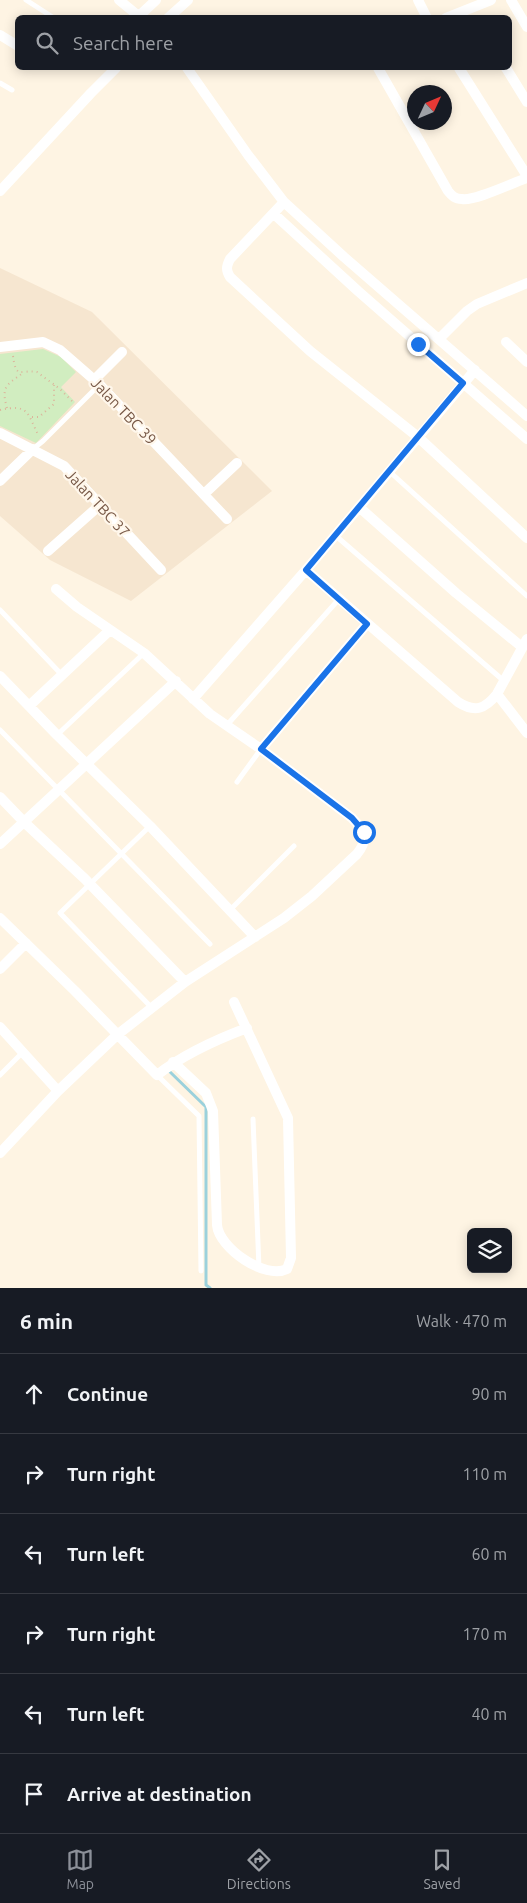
<!DOCTYPE html>
<meta charset="utf-8">
<style>
:root{--surface:#171b24;--page:#20242c;--text:#f1f3f6;--muted:#9ea1a6;--line:#363941;--accent:#8c9099}
body{margin:0;font-family:Ubuntu,sans-serif;background:var(--page);color:var(--text)}
.controls{position:absolute;right:15px;bottom:15px;display:grid;overflow:hidden;border-radius:8px;box-shadow:0 2px 12px #0003}
.controls button{width:45px;height:45px;display:grid;place-items:center;padding:0;border:0;border-bottom:1px solid var(--line);background:var(--surface);color:var(--text);font:25px sans-serif}
.compass{position:absolute;left:407px;top:85px;width:45px;height:45px;border-radius:50%;background:var(--surface);box-shadow:0 2px 12px #0003;rotate:46deg}
.stop{position:absolute;width:15px;height:15px;margin:-11px;border:4px solid #1a73e8;border-radius:50%;background:#fff}
.stop.end{background:#1a73e8;border-color:#fff;box-shadow:0 1px 5px #0008}
.list{margin:0;padding:0;list-style:none}
h2{display:flex;justify-content:space-between;align-items:center;height:65px;margin:0;padding:0 20px;font-size:21px}
h2 small{font-size:16px;font-weight:400;color:var(--muted)}
.list li{display:grid;grid-template-columns:32px 1fr auto;gap:15px;align-items:center;box-sizing:border-box;height:80px;padding:0 20px;border-top:1px solid var(--line)}
.list b{display:block;font-size:19px;white-space:nowrap}
.list em{font-size:16px;font-style:normal;color:var(--muted)}
.icon{flex:none;width:28px;height:28px;fill:none;stroke:currentColor;stroke-width:2;stroke-linecap:round;stroke-linejoin:round}
.map{position:relative;flex:none;width:527px;height:1288px;overflow:hidden}
.search{position:absolute;background:var(--surface);box-shadow:0 2px 12px #0003;left:15px;right:15px;top:15px;height:55px;display:flex;align-items:center;gap:12px;box-sizing:border-box;padding:0 18px;border-radius:8px;color:var(--muted);font-size:19px}
.sheet{height:545px;background:var(--surface)}
nav{display:flex;justify-content:space-around;align-items:center;box-sizing:border-box;height:70px;border-top:1px solid var(--line);background:var(--surface);font-size:14px;color:var(--muted)}
nav a{display:grid;justify-items:center;gap:2px}
nav .on{color:var(--accent)}
.map>svg:first-child{display:block}
.residential{fill:#f6e6d0}
.green{fill:#d1edc0}
.lines{fill:none;stroke-linecap:round;stroke-linejoin:round}
.stream{stroke:#9bd1dc;stroke-width:3}
.path{stroke:#dbb59b;stroke-width:2;stroke-dasharray:1 4;stroke-linecap:butt}
.lane{stroke:#fff;stroke-width:5}
.street{stroke:#fff;stroke-width:10}
.route{stroke:#1a73e8;stroke-width:6}
.labels{text-anchor:middle;dominant-baseline:central;stroke-width:4.5;stroke-linejoin:round;paint-order:stroke}
.street-label{font-size:15px;fill:#785947;stroke:#fff7eb}
</style>
<div class="map">
<svg width="527" height="1288" viewBox="0 0 527 1288">
<rect width="100%" height="100%" fill="#fef4e3"/>
<path class="residential" d="M0 268 92 312 272 491 131 601 50 560 0 516Z"/>
<path class="green" d="M43 349 61 357 76 372 61 387 75 402 36 443 0 426V354Z"/>
<g class="lines">
<path class="stream" d="M167 1069 206 1107V1285L210 1288"/>
<path class="path" d="M13 356C16 380 21 369 37 372L60 389 72 401
M7 408C1 387 6 385 23 373
M0 410C31 403 27 415 39 436
M32 417H39L54 404V385"/>
<path class="lane" d="M26 0 54 18
M0 83 12 90
M33 449 43 441 99 385
M390 472 527 596
M336 536 504 681
M0 610 62 675
M227 725 339 599
M0 730 210 944
M57 735 144 653
M237 782 261 749
M150 826 60 913 152 1008
M230 910 294 846
M0 1075 22 1053
M157 1075 199 1116 201 1271
M253 1119 259 1268"/>
<path class="street" d="M119 0 141 18
M418 0 427 18
M511 0 527 27
M139 16 156 0
M168 18 188 0
M446 18 491 0
M0 35 18 46
M187 68 248 155 284 202 344 257 527 416
M378 68 448 191C452 196 455 199 462 199 476 201 512 183 527 178
M459 68 527 176
M506 68 527 102
M0 191 91 93 116 68
M284 202 230 259C226 267 226 270 230 277L310 351 418 437 527 538
M274 214 358 291 527 439
M439 339 467 311 477 304 527 283
M506 342 527 362
M0 347 43 342 60 350 99 384 227 519
M95 379 122 352
M0 433 64 466 161 570
M0 481 33 449
M204 494 237 463
M359 507 456 593 522 647
M48 551 100 505
M306 570 458 702C475 713 485 709 497 694L527 639
M0 676 57 735 150 826 255 937
M497 694 527 733
M193 699 306 570 475 370
M29 706 110 630
M261 749 367 624
M0 797 24 822 85 879 185 982
M0 844 176 681
M0 918 75 991 157 1075C184 1054 215 1040 247 1028
M0 969 26 943
M0 1027 58 1091
M173 1062 206 1093 213 1111 217 1225C219 1248 265 1280 287 1269L291 1258 288 1118 234 1002
M0 1153 58 1091 117 1035 185 982 284 918 312 896 357 854C369 839 365 831 352 818L261 749 210 714 144 653 77 607 56 589"/>
</g>
<g class="lines">
<path class="route" d="M364 832 352 818 261 749 367 624 306 570 463 383 418 344"/>
</g>
<g class="labels">
<g class="street-label">
<text transform="translate(124 411) rotate(46)">Jalan TBC 39</text>
<text transform="translate(98 503) rotate(47)">Jalan TBC 37</text>
</g>
</g>
</svg>
<div class="controls">
<button><svg class="icon" aria-label="layers" viewBox="0 0 24 24"><path d="M12 4l9 5-9 5-9-5zM3 14l9 5 9-5"/></svg></button>
</div>
<svg class="compass" viewBox="-18 -18 36 36"><path d="M0-13l5 13h-10z" fill="#e53935"/><path d="M0 13l5-13h-10z" fill="#9ea1a6"/></svg>
<div class="stop" style="left:364px;top:832px"></div>
<div class="stop end" style="left:418px;top:344px"></div>
<div class="search"><svg class="icon" aria-label="search" viewBox="0 0 24 24"><circle cx="10" cy="10" r="6"/><path d="M15 15l6 6"/></svg>Search here</div>
</div>
<section class="sheet">
<h2>6 min<small>Walk · 470 m</small></h2>
<ul class="list">
<li><svg class="icon" aria-label="ahead" viewBox="0 0 24 24"><path d="M12 20V5M6 11l6-6 6 6"/></svg><div><b>Continue</b></div><em>90 m</em></li>
<li><svg class="icon" aria-label="right" viewBox="0 0 24 24"><path d="M7 20v-9h11M14 6l5 5-5 5"/></svg><div><b>Turn right</b></div><em>110 m</em></li>
<li><svg class="icon" aria-label="left" viewBox="0 0 24 24"><path d="M17 20v-9H6M10 6l-5 5 5 5"/></svg><div><b>Turn left</b></div><em>60 m</em></li>
<li><svg class="icon" aria-label="right" viewBox="0 0 24 24"><path d="M7 20v-9h11M14 6l5 5-5 5"/></svg><div><b>Turn right</b></div><em>170 m</em></li>
<li><svg class="icon" aria-label="left" viewBox="0 0 24 24"><path d="M17 20v-9H6M10 6l-5 5 5 5"/></svg><div><b>Turn left</b></div><em>40 m</em></li>
<li><svg class="icon" aria-label="arrive" viewBox="0 0 24 24"><path d="M6 21V4h12l-3 4 3 4H6"/></svg><div><b>Arrive at destination</b></div></li>
</ul>
</section>
<nav>
<a class="on"><svg class="icon" aria-label="map" viewBox="0 0 24 24"><path d="M3 6l6-2 6 2 6-2v14l-6 2-6-2-6 2zM9 4v14M15 6v14"/></svg>Map</a>
<a><svg class="icon" aria-label="directions" viewBox="0 0 24 24"><path d="M12 3l9 9-9 9-9-9zM9 14v-3h6M13 9l2 2-2 2"/></svg>Directions</a>
<a><svg class="icon" aria-label="saved" viewBox="0 0 24 24"><path d="M7 4h10v16l-5-4-5 4z"/></svg>Saved</a>
</nav>
